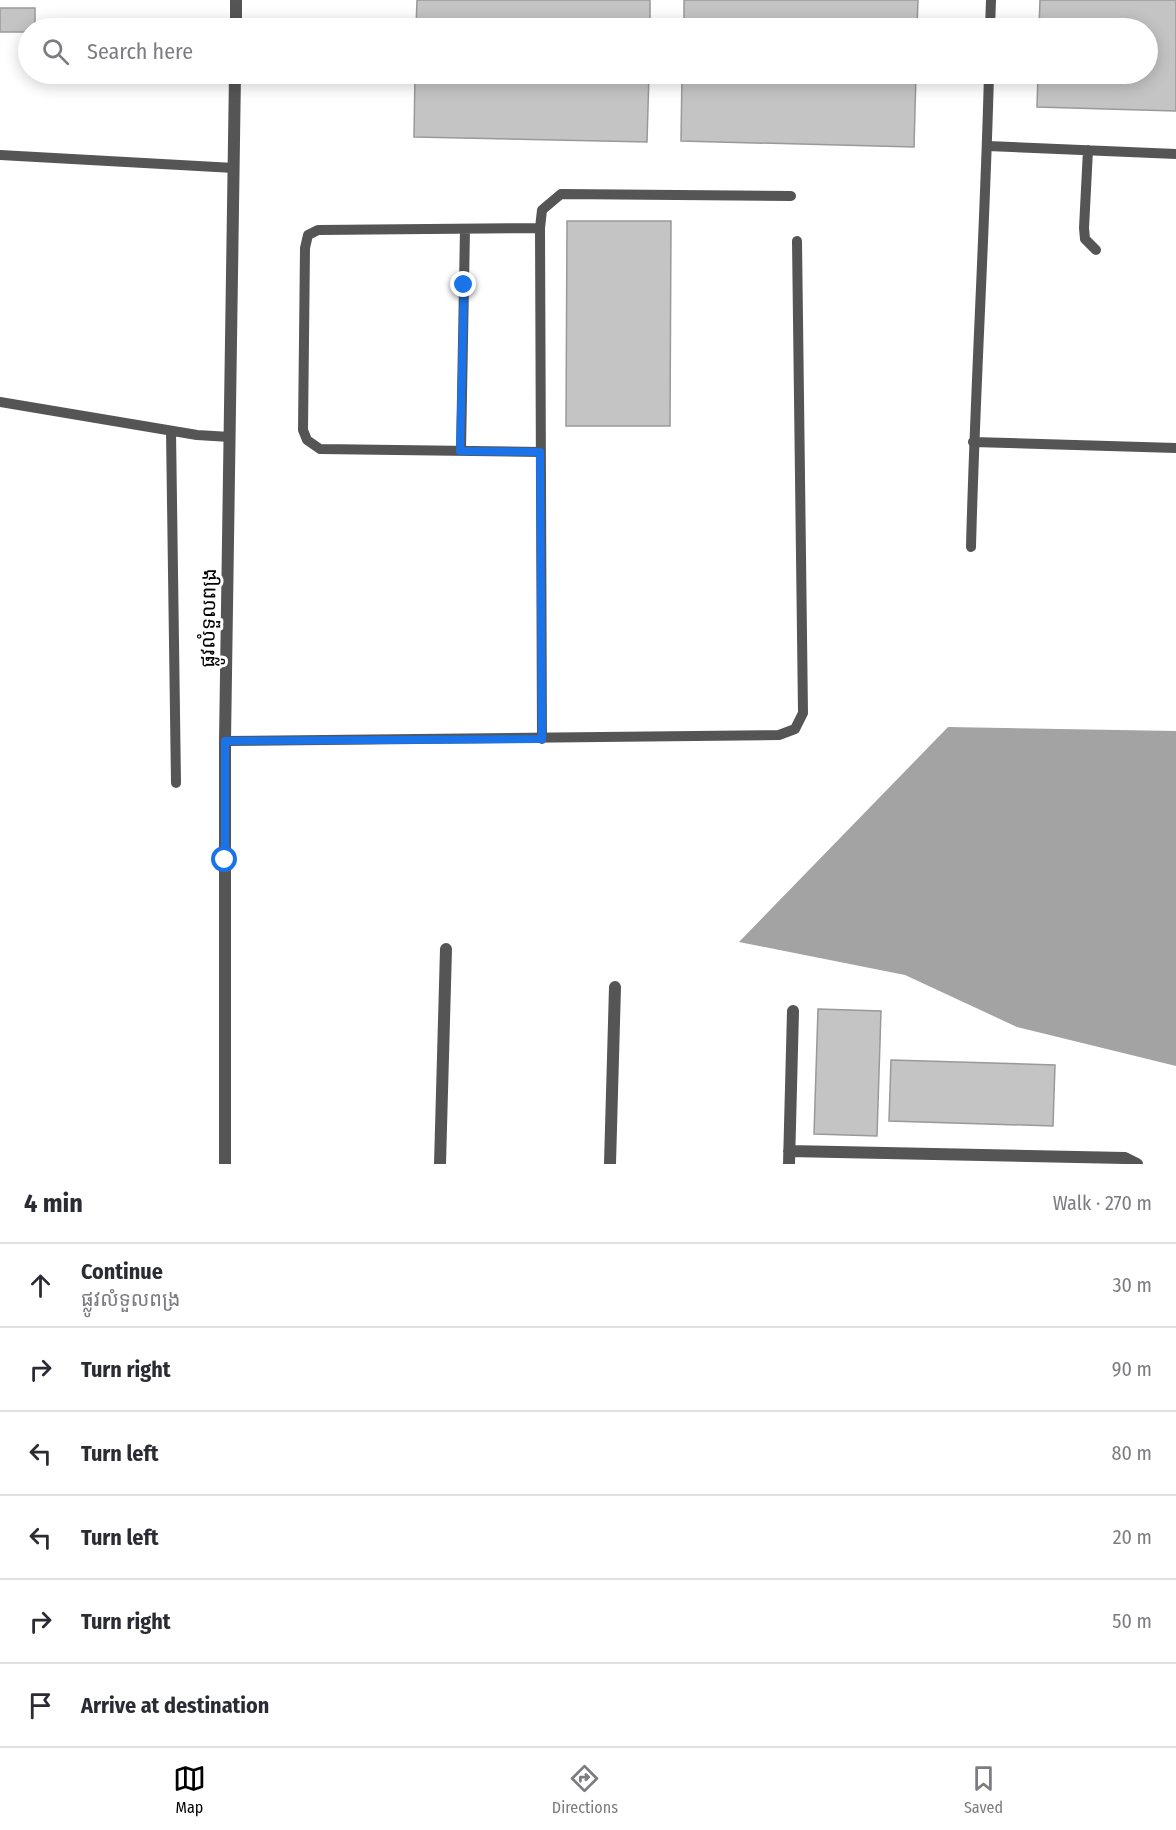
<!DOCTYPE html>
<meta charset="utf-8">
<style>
:root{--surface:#fff;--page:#f2f2f3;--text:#2b2b33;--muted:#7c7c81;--line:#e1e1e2;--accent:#000}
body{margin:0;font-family:"Fira Sans Condensed","Noto Sans Khmer",sans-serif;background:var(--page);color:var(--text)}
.stop{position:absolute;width:18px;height:18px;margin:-14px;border:4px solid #1a73e8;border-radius:50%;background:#fff}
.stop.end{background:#1a73e8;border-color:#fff;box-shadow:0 2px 6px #0008}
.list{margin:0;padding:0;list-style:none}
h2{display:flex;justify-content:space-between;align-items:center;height:78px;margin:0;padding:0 24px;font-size:26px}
h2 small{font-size:20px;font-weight:400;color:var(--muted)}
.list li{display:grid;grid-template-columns:39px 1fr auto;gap:18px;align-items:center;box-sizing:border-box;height:84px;padding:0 24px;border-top:2px solid var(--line)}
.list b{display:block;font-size:22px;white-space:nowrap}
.list p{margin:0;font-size:20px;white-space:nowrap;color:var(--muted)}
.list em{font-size:20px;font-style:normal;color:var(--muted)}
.icon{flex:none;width:33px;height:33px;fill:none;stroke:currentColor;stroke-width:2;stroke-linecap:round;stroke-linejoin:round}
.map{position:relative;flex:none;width:1176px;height:1164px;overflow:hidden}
.search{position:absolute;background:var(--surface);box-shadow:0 3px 15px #0003;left:18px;right:18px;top:18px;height:66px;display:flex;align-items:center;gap:15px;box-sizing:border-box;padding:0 21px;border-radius:33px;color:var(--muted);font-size:22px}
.sheet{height:582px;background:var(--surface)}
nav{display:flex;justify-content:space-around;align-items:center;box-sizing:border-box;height:84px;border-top:2px solid var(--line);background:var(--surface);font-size:16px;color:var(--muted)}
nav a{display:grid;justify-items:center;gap:3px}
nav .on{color:var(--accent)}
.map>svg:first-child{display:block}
.water{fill:#a3a3a3}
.building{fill:#c4c4c4;stroke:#999;stroke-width:1.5}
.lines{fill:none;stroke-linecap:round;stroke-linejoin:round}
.lane{stroke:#555;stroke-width:10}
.street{stroke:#555;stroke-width:12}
.route{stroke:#1a73e8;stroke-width:8}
.labels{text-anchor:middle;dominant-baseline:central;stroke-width:6;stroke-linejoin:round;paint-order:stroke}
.street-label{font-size:20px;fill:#000;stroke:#fff}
</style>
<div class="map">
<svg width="1176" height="1164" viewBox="0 0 1176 1164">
<rect width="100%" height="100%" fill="#fff"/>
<path class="water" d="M948 727 1176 731V1066L1017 1027 905 975 739 942Z"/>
<path class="building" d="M417 0H650V28H416Z
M684 0H918L917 28H684Z
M1040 0H1176V111L1037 107 1038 74H1148V28H1039Z
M0 8H35V28H28V32H0Z
M415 74H649L647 142 414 137Z
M682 74H916L914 147 681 141Z
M567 221H671L670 426H566Z
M818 1009 881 1011 877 1136 814 1134Z
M891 1060 1055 1065 1053 1126 889 1121Z"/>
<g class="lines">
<path class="lane" d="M990 28 991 0
M988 146 1176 154
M1088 150 1084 228 1085 239 1096 250
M0 155 234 168
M540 228 318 230 308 235 305 248 303 430 307 440 320 449 540 452
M0 402 197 435 230 437
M171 431 176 783
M973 442 1176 448
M461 451 465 229
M971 547C975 389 985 231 989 74
M542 739 540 228 542 210 561 194 791 196
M225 741 779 735 795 729 803 713 797 241"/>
<path class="street" d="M236 28V0
M789 1151 1125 1158 1137 1164
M225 1164V741L235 74
M440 1164 446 949
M610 1164 615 987
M789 1164 793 1011"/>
</g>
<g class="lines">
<path class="route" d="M225 860V741L542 739 540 452 460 451 464 285"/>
</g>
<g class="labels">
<g class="street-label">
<text transform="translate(208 618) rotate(-89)">ផ្លូវលំទួលពង្រ</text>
</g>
</g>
</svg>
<div class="stop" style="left:225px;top:860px"></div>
<div class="stop end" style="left:464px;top:285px"></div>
<div class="search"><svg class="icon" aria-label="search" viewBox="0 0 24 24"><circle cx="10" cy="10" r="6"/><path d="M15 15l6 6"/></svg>Search here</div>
</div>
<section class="sheet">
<h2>4 min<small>Walk · 270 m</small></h2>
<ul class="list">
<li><svg class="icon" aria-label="ahead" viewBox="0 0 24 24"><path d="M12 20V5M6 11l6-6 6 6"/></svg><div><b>Continue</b><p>ផ្លូវលំទួលពង្រ</p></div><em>30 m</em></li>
<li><svg class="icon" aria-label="right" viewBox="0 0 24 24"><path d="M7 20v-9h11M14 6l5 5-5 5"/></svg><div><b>Turn right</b></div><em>90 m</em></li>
<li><svg class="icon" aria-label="left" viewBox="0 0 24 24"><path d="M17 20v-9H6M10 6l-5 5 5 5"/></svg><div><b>Turn left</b></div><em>80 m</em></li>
<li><svg class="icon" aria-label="left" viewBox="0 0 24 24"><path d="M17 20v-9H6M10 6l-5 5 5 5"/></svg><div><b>Turn left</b></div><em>20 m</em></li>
<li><svg class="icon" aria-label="right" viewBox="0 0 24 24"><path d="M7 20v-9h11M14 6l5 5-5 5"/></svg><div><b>Turn right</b></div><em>50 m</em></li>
<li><svg class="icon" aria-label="arrive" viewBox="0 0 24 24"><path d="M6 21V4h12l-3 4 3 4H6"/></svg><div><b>Arrive at destination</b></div></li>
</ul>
</section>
<nav>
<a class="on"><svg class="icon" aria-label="map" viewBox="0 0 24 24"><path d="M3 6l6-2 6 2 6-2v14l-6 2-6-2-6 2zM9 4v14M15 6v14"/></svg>Map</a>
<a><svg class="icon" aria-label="directions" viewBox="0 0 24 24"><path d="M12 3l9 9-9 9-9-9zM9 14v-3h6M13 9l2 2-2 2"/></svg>Directions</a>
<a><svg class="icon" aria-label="saved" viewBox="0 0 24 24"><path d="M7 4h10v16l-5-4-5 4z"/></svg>Saved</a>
</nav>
